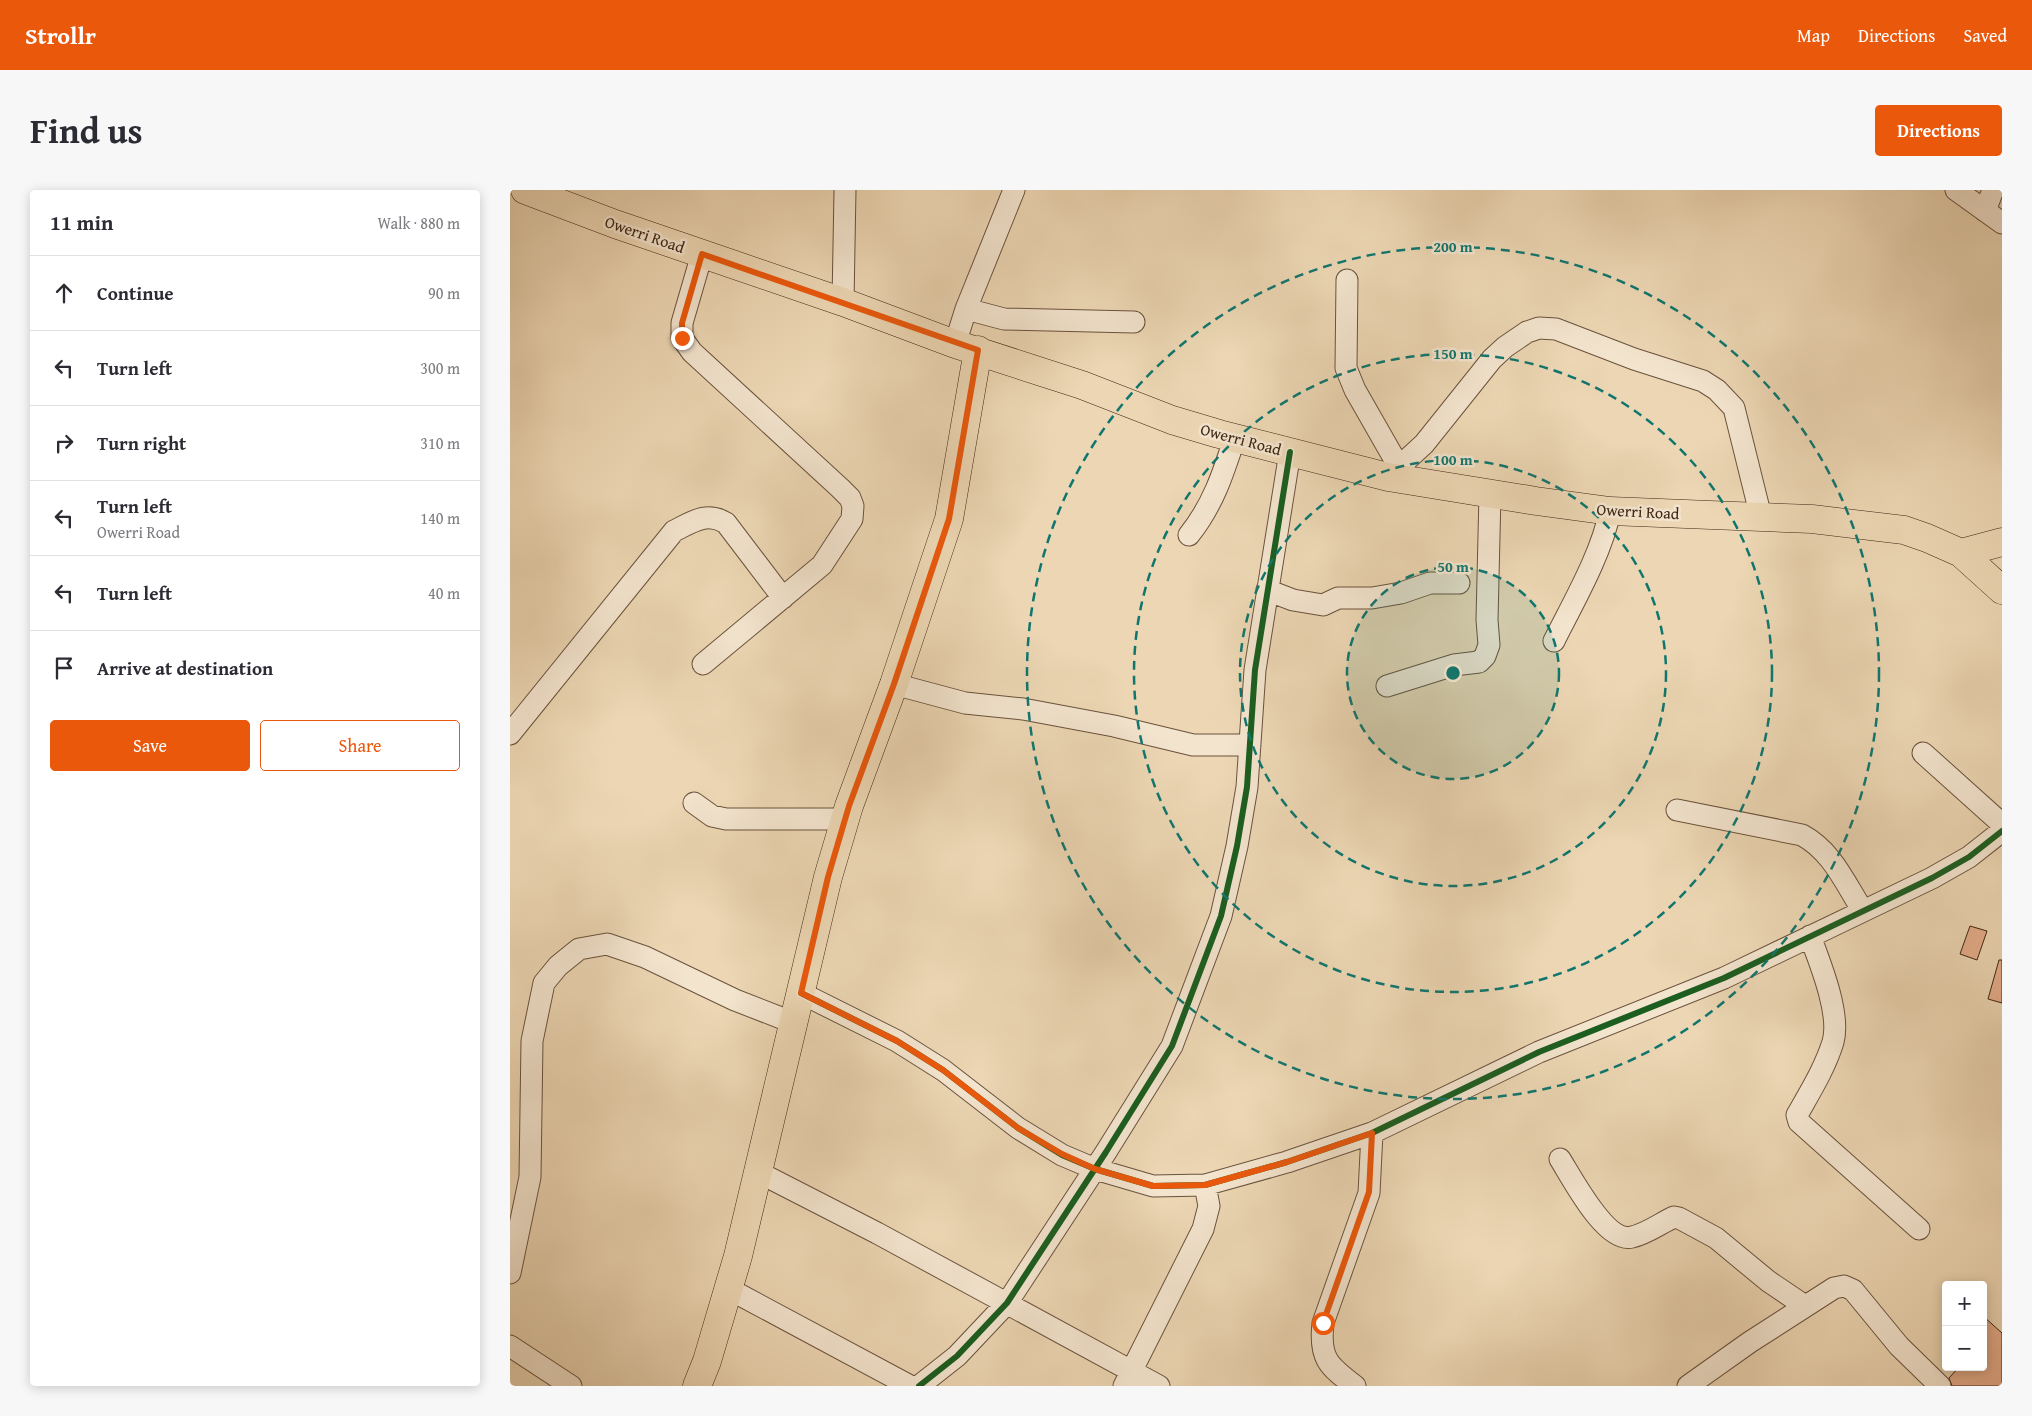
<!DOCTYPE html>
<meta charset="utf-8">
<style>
:root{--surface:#fff;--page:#f7f7f7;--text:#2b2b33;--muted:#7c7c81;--line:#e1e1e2;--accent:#ea580c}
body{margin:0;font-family:"Gentium Book Plus",serif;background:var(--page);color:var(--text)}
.controls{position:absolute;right:15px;bottom:15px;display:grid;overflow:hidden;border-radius:5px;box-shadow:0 2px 12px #0003}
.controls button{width:45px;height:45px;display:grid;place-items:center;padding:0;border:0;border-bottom:1px solid var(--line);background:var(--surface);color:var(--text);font:25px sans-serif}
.stop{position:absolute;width:15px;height:15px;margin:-11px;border:4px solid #ea580c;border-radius:50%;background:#fff}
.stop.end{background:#ea580c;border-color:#fff;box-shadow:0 1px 5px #0008}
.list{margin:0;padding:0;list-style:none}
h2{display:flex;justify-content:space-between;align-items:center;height:65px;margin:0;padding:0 20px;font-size:21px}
h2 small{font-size:16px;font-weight:400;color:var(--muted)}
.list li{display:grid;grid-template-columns:32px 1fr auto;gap:15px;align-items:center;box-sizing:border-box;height:75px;padding:0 20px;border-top:1px solid var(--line)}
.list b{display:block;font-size:19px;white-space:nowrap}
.list p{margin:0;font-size:16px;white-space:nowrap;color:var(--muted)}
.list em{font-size:16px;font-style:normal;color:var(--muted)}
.actions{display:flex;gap:10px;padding:15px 20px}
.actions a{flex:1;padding:11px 0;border:1px solid var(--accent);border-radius:5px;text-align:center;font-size:18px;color:var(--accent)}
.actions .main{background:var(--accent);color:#fff}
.icon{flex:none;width:28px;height:28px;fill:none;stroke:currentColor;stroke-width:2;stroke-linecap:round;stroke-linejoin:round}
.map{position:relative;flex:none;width:1492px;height:1196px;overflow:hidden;border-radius:5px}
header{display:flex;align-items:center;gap:30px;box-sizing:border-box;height:70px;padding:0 25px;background:var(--accent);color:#fff}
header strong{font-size:24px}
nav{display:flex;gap:28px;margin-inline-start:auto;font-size:18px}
.intro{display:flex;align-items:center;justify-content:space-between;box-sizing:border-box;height:120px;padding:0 30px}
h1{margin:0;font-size:35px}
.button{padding:12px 22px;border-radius:5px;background:var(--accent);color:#fff;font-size:18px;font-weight:700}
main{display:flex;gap:30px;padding:0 30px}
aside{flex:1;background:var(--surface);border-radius:5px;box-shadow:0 2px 12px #0003}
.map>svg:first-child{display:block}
.building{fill:#e5ad8b;stroke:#3e2614}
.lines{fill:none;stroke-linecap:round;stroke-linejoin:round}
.minor-casing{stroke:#6a523c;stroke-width:23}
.major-casing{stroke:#3e2614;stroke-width:29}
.minor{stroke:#f3e4ce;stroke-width:21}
.major{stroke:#ecd6b3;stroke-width:28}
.cycleway-casing{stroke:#f3e4ce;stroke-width:9}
.cycleway{stroke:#1b5e20;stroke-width:6}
.route{stroke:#ea580c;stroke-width:6}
.ring{fill:none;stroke:#0f766e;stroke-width:2.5;stroke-dasharray:9 6}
.labels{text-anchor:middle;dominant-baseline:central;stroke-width:5;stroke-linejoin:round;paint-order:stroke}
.street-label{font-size:16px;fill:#3e2614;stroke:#f3e4ce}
.centre{fill:#0f766e;stroke:#f3e4ce;stroke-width:2.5}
.ring-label{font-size:15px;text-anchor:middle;font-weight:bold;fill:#0f766e;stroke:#f3e4ce;stroke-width:5;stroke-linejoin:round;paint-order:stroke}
</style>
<header>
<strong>Strollr</strong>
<nav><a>Map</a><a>Directions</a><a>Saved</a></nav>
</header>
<div class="intro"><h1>Find us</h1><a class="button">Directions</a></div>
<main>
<aside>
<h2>11 min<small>Walk · 880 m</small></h2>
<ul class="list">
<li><svg class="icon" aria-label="ahead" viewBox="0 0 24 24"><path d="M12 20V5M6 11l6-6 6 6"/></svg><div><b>Continue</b></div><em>90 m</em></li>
<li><svg class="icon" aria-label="left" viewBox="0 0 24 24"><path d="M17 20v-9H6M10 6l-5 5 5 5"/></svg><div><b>Turn left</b></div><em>300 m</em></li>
<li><svg class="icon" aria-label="right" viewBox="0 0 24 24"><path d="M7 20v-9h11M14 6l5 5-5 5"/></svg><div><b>Turn right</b></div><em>310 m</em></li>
<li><svg class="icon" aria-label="left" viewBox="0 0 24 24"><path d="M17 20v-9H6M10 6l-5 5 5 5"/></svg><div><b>Turn left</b><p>Owerri Road</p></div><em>140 m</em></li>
<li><svg class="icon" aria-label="left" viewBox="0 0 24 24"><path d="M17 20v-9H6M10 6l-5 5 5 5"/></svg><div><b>Turn left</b></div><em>40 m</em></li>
<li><svg class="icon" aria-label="arrive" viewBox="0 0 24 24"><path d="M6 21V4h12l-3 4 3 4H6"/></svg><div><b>Arrive at destination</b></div></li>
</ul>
<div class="actions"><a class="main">Save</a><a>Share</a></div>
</aside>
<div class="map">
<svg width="1492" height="1196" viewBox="0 0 1492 1196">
<rect width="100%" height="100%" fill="#ecd6b3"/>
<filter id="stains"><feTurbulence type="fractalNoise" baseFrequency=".004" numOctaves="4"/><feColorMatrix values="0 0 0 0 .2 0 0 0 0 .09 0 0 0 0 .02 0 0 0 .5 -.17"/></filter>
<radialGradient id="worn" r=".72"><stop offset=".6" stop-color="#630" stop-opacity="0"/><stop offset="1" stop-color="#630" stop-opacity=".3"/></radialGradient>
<path class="building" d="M1460 736 1477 741 1467 770 1450 764Z
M1489 770H1492V813L1478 809Z
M1473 1126 1492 1143V1196H1442L1439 1188 1449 1177H1473Z"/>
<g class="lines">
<g class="minor-casing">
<path id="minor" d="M1446 0 1492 33
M1475 21 1483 0
M192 64 172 133V148L182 162 330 298 340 308 343 316 342 329 312 375 193 474
M837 90 836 178 845 200 889 277
M333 112 335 0
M456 119 494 129 624 132
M445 154 456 119 504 0
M878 287 914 254 982 169 995 157 1017 142 1029 138 1046 139 1124 169 1193 191 1207 200 1224 218 1251 327
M679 345C703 315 713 284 725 247
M757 400 783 410 813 415 828 408H862L891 403 920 393H949
M1044 451C1063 413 1092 363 1100 321
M384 494 455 513 513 519 604 536 683 555H740
M877 496 944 475 969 472 975 466 979 455 977 430 980 304
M0 544 164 341C182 332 197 321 216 333L273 408
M1413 563 1492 634
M184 613 202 626 216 629H335
M1167 620 1292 645C1322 661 1335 693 1353 721
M1300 746C1310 773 1331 824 1323 852 1315 878 1300 902 1287 925L1289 932 1409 1039
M291 803 387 851 433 880 508 938 552 965 585 979 643 996 695 995 777 972 862 943 1029 862 1214 788 1422 688 1459 667 1492 641
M1050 969C1062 988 1096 1054 1122 1047 1136 1044 1151 1033 1164 1027L1169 1028 1206 1048 1258 1091 1295 1116
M248 982 367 1043 649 1196
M0 1083 20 987 22 851 34 793 48 776 69 759 97 754 135 767 225 810 284 833
M219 1099 400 1196
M0 1156 61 1196
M409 1196 447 1166 497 1113 596 962 662 856 711 726 727 656 737 597 745 480 780 262
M614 1196 693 1039 699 1016 695 995
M845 1196C818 1176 809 1168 813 1133L859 1003 862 943
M1178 1196 1240 1152 1324 1098 1334 1096 1343 1100 1389 1156 1430 1196"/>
</g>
<g class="major-casing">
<path id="major" d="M15 0 105 34 333 112 445 154 572 195 662 230 709 244 878 287 1026 311 1100 321 1302 329 1394 340 1417 348 1451 363 1492 400
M1451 363 1492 352
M187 1196 197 1171 228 1066 318 687 339 616 384 494 439 329 468 160"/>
</g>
<use href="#minor" class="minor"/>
<use href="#major" class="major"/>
<g class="cycleway-casing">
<path id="cycleway" d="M291 803 387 851 433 880 508 938 552 965 585 979 643 996 695 995 777 972 862 943 1029 862 1214 788 1422 688 1459 667 1492 641
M409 1196 447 1166 497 1113 596 962 662 856 711 726 727 656 737 597 745 480 780 262"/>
</g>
<use href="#cycleway" class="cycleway"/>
</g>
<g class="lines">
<path class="route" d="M172 148V133L192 64 468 160 439 329 384 494 339 616 318 687 291 803 387 851 433 880 508 938 552 964 585 979 643 996 695 995 777 972 862 943 859 1002 813 1133"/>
</g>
<circle cx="943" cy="483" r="106" fill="#0f766e" fill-opacity=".12"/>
<g class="ring">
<circle cx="943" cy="483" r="106"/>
<circle cx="943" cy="483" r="213"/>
<circle cx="943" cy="483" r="319"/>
<circle cx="943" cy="483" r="426"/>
</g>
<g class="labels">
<g class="street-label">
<text transform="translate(135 44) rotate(19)">Owerri Road</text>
<text transform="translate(731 249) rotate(15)">Owerri Road</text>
<text transform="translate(1128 321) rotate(3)">Owerri Road</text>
</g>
</g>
<circle cx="943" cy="483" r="8" class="centre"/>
<g class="ring-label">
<text x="943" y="62">200 m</text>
<text x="943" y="169">150 m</text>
<text x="943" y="275">100 m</text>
<text x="943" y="382">50 m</text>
</g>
<rect width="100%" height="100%" filter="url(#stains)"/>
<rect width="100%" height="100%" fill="url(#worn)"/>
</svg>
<div class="controls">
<button>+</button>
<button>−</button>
</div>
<div class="stop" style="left:813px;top:1133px"></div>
<div class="stop end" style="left:172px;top:148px"></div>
</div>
</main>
